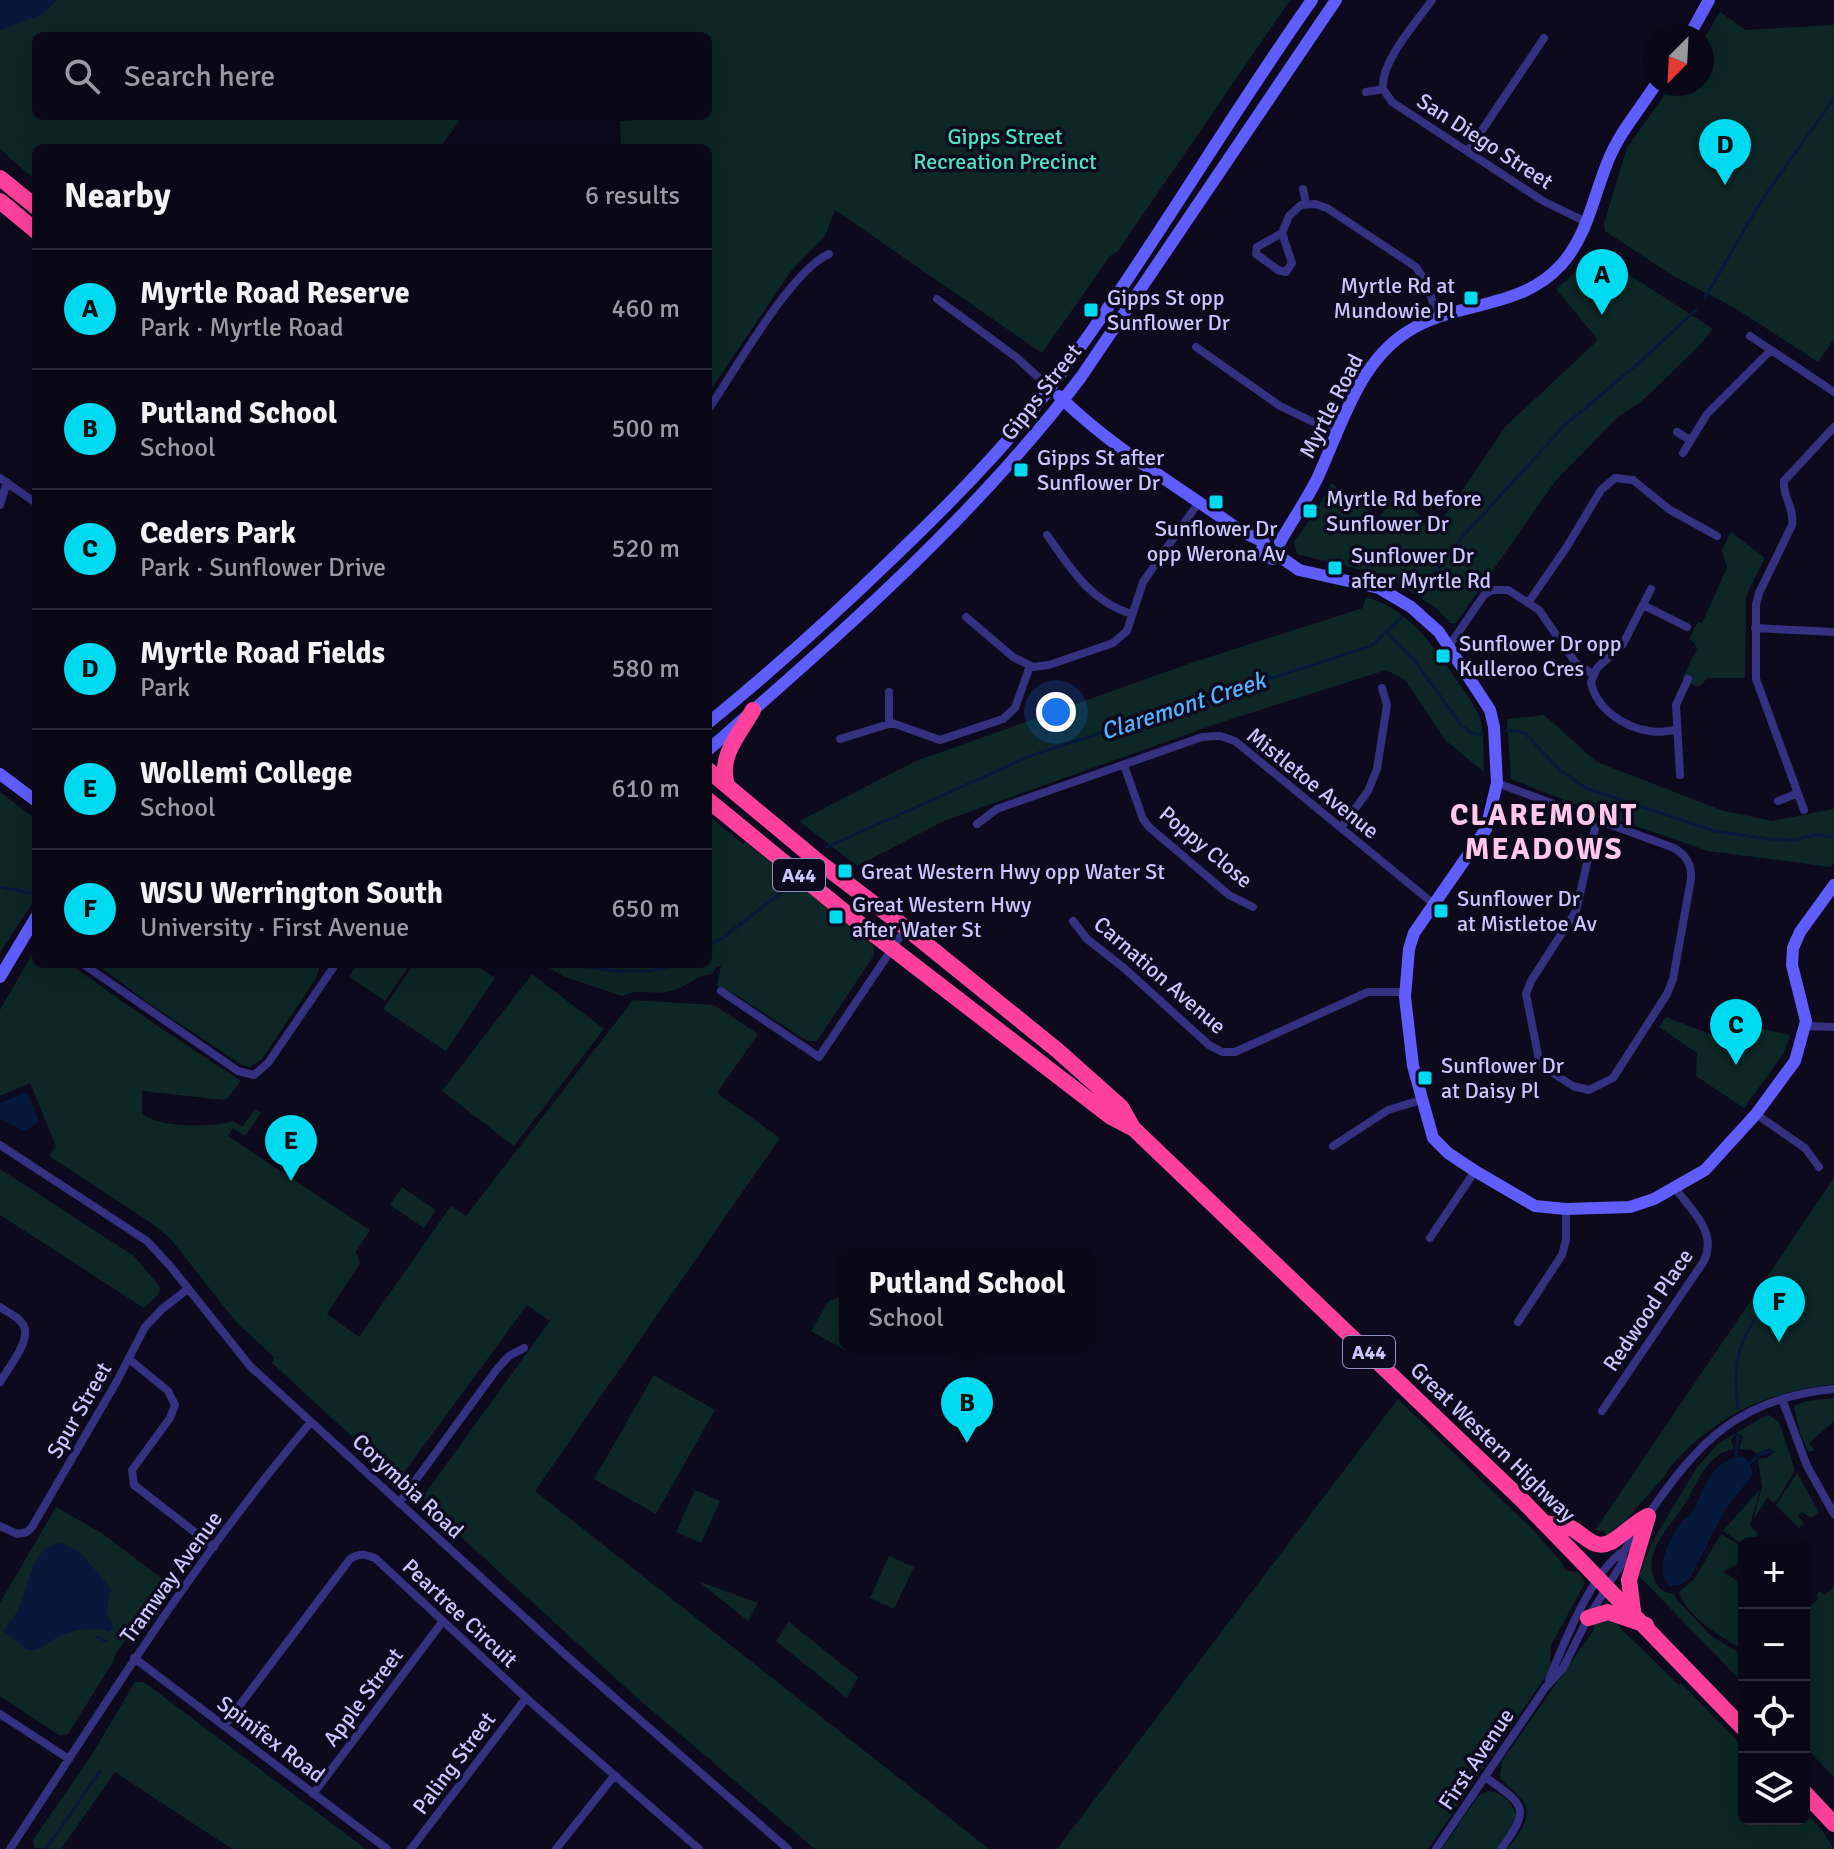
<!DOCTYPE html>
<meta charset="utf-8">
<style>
:root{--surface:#0a0816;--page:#181623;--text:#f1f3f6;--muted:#999aa1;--line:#2a2935;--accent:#00daf1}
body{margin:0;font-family:Signika,sans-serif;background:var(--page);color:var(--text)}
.controls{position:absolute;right:24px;bottom:24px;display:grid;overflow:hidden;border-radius:12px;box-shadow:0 8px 32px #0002}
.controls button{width:72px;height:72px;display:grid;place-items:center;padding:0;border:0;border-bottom:2px solid var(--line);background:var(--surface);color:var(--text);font:40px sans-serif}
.compass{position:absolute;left:1642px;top:24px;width:72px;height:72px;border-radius:50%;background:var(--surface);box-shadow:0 8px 32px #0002;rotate:204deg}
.you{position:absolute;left:1056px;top:712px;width:28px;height:28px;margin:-20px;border:6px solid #fff;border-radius:50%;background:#1a73e8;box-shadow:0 0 0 12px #1a73e833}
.badge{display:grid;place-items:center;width:52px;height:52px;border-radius:50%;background:var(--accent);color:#111;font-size:26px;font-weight:700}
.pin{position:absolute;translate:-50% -66px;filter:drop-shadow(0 2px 4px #0008)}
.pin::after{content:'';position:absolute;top:42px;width:28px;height:24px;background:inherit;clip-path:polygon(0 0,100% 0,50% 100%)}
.popup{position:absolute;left:839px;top:1247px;width:256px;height:104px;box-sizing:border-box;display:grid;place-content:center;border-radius:12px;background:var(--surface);filter:drop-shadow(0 2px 6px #0005);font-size:26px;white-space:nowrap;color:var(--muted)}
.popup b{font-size:30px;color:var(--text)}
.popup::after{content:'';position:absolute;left:50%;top:100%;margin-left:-16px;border:16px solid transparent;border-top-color:var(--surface)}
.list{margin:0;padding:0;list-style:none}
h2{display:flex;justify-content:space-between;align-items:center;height:104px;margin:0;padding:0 32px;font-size:34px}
h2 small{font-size:26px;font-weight:400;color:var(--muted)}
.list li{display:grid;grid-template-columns:52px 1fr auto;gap:24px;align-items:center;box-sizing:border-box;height:120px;padding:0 32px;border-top:2px solid var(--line)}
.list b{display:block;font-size:30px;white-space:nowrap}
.list p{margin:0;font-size:26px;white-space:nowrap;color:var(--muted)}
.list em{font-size:26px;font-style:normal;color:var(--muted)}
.icon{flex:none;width:44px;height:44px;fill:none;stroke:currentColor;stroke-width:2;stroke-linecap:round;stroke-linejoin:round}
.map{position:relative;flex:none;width:1834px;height:1849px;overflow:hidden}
.search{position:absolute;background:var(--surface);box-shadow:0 8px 32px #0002;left:32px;top:32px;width:680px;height:88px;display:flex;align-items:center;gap:20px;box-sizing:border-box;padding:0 28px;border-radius:12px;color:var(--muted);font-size:30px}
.panel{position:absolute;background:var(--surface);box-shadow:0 8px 32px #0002;left:32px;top:144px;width:680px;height:824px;border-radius:12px}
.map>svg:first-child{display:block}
.green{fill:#0c2726}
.water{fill:#05193b}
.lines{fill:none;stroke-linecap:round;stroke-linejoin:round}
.stream{stroke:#05193b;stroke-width:3}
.street{stroke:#333180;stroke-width:8}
.secondary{stroke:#605dff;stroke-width:12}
.highway{stroke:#ff419d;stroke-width:16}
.poi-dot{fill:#00daf1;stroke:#0d0a1d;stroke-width:3}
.labels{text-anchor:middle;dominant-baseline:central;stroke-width:7;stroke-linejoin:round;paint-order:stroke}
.shield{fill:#0d0a1d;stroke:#938ebb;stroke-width:2}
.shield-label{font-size:20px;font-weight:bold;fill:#ccc6ff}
.park-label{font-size:22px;fill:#49e7bf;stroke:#0d0a1d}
.street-label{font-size:22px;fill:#ccc6ff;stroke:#0d0a1d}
.poi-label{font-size:22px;fill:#ccc6ff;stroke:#0d0a1d;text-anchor:start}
.water-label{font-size:24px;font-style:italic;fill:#54b1ff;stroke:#0d0a1d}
.district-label{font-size:30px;font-weight:bold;letter-spacing:2px;fill:#ffc8eb;stroke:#0d0a1d}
</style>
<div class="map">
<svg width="1834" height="1849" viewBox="0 0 1834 1849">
<rect width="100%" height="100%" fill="#0d0a1d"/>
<path class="green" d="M0 0H1290L1118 251 1110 256 1042 353 835 210 825 236 791 271 708 394V148H621L620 121 663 118 664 116H708V36H36V116H463L440 148H36V181L0 149Z
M1720 12 1746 30 1834 25V339L1818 362 1735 308 1673 276 1605 231 1604 223 1627 148 1672 84H1702V42Z
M1591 250 1713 329 1697 348 1641 402 1619 416 1556 480 1456 623H1450L1437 609 1388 576 1297 554 1294 542 1315 513 1331 483 1379 518 1393 496 1437 527 1506 426 1598 340 1556 289 1571 276Z
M1731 532 1765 558 1746 596 1745 678H1708L1698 687 1682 679 1697 649 1694 642 1689 639 1698 622 1702 623 1727 568 1722 550Z
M1366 597C1408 609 1433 645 1456 679 1464 691 1474 703 1479 716 1485 733 1483 754 1484 772L1445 740 1405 680 1386 670 1216 724 944 821 857 866 799 821 916 761 1191 663 1363 608Z
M1544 715 1597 762 1721 810 1772 821 1834 809V863L1831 867 1708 851 1592 811 1511 779 1507 719Z
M0 792 36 819V897L0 953Z
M708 815 743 844 746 842 874 945V955L817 1041H807L735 994 717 986 721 966H717L712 974C693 976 689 986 672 991 653 996 641 987 622 996L565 977 549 968H515V964H708Z
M35 949 36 964 71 965 156 1025 241 1081 228 1098 224 1100 142 1091V1114C160 1128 211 1128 233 1121L242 1127 255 1109 261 1113 245 1136 233 1128 228 1136 370 1230 356 1252 360 1263 327 1314 359 1337 451 1206 466 1216 633 1000 714 1005 758 1034 717 1093 780 1138 535 1491 989 1849H815L635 1696 425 1504 424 1495 550 1321 527 1305 403 1474 395 1476 272 1363 274 1357 236 1322 170 1238 153 1224 49 1156 56 1146 30 1083 0 1096V1010Z
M96 964H321L316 978 262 1059 250 1067 242 1065 147 1002Z
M357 964H410L385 1001 349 977Z
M414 964H474L495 978 446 1051 383 1009Z
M532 974 604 1029 514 1146 442 1091Z
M1666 1017 1715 1036 1730 1022 1790 1035 1784 1053 1744 1108 1696 1076 1697 1053 1659 1027Z
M0 1169 134 1256 160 1287 159 1294 144 1308 0 1215Z
M1834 1178V1384C1778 1390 1730 1409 1688 1448 1679 1457 1669 1467 1665 1476L1620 1526 1606 1536 1605 1532 1595 1530Z
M402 1187 436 1210 424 1228 390 1205Z
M845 1294V1345H849L846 1351 811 1331 829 1301Z
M654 1375 715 1410 656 1514 594 1479Z
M1834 1398V1421L1809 1443 1814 1450 1808 1452 1800 1433 1794 1406 1807 1401Z
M1398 1399 1535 1532 1562 1563 1565 1570 1579 1573 1585 1583 1551 1645 1550 1667 1546 1676 1428 1849H1057Z
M1769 1415 1779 1422 1795 1470 1778 1499 1774 1503 1768 1497 1753 1520 1762 1487 1758 1459 1767 1458 1774 1452 1770 1448 1757 1454 1752 1450 1739 1449 1743 1436 1736 1433 1731 1440 1734 1449C1703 1455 1698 1486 1682 1508 1668 1529 1642 1553 1655 1581 1659 1590 1665 1593 1674 1594L1676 1599 1710 1635 1744 1656V1684L1639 1576 1651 1544 1697 1467 1719 1443 1763 1417Z
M1797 1473 1819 1512 1811 1518 1802 1512 1798 1516 1804 1523 1799 1528 1776 1505Z
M1760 1489 1750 1525 1758 1534 1752 1543 1744 1545 1723 1531Z
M695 1490 720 1501 701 1543 676 1532Z
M56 1507 103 1534 168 1583 116 1653 113 1662 68 1734 59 1735 0 1696V1603Z
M1721 1534 1744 1548C1744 1563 1735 1565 1723 1572L1744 1585V1651C1720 1635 1689 1620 1679 1592L1695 1578Z
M889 1556 914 1567 894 1609 870 1598Z
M698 1581 758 1603 748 1621Z
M1834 1586V1777L1804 1746V1612L1819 1598 1816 1595 1820 1591 1825 1595Z
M1603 1618 1617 1621 1621 1629 1679 1685 1681 1683 1744 1748V1819H1804V1811L1821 1829 1834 1849H1507C1519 1834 1537 1814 1519 1796 1513 1789 1505 1785 1500 1777L1502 1761 1593 1631 1595 1624Z
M789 1622 858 1677 847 1698 776 1641Z
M135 1682H144L366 1849H232L115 1772 61 1849 34 1848 33 1840 91 1756Z
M1488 1791C1502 1792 1512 1802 1516 1815L1510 1829 1496 1849H1442L1478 1796Z"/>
<path class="water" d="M0 0H57L43 14 0 30Z
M27 1092 39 1122 25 1131 0 1119V1103Z
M1743 1457 1748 1460 1753 1474 1725 1510 1690 1578 1680 1585 1670 1586C1653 1569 1669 1540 1681 1523 1685 1518 1691 1515 1694 1509 1705 1487 1713 1458 1743 1457Z
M61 1543 80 1552 111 1589 106 1611 114 1628 109 1632C97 1625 77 1630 64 1634 50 1639 43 1651 28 1650L3 1631C8 1624 14 1617 18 1610 30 1587 30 1546 61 1543Z"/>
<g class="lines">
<path class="stream" d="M1705 298 1760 203 1834 98
M1419 594 1456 544 1564 426 1641 361 1696 310
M1387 633 1415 661 1461 725 1471 733 1480 735
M1507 730 1525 733 1560 770 1586 788 1715 831 1769 839 1793 840 1816 835 1834 837
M827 847 1035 754 1371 646 1402 617
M0 887 36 894
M708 946 724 937 792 884
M572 964C600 970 648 978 675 964
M1738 1408C1732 1352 1740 1340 1771 1295
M1736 1457 1738 1435
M1750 1463 1759 1455 1771 1451
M97 1637 106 1641
M46 1849 100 1771"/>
<path class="street" d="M1383 89 1392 102 1543 201 1588 223
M1383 89C1380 62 1416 23 1432 0
M1366 92 1383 89
M1468 151 1544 38
M1303 189 1306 203
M1282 233 1292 263 1286 272 1278 270 1256 254 1257 247 1282 233 1289 216 1301 205 1315 204 1327 208 1416 267 1428 286 1437 317
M937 299 1016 357 1050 388
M1750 336 1834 392
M1196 347 1280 406 1338 434
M708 410C734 372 791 270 829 254
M1677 432 1690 440
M1683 453 1707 414 1771 350
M0 478 36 503
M0 505 7 482
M1047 535C1071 569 1091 602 1132 614
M1651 589 1623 644 1597 668 1591 682C1596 709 1624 727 1649 731 1658 733 1668 731 1676 730
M1528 603 1566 548 1601 490 1615 478 1633 480 1670 510 1717 536
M1643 605 1687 627
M966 617 1013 657 1033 667 1049 665 1113 643 1127 631 1143 582 1199 502
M1755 628 1834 632
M1449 646 1484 595 1492 590H1508L1539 610 1575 662 1592 674
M889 723V692
M840 739 892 723 940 740 1003 719 1015 708 1030 666
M1124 765 1143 819 1149 827 1229 895 1253 907
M1680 775 1676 705 1688 679
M1497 783 1674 848C1686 855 1692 864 1691 879L1673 979 1667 994 1613 1078 1589 1090 1573 1086 1548 1070 1539 1060 1526 994 1531 981 1576 911 1597 820
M1778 801 1798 793
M1804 810 1756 679V605L1759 593 1792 525C1795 509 1782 496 1784 481L1834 427
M977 824 997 809 1202 737 1220 736 1235 741 1435 905
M1341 828 1368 791 1377 769 1387 705 1382 688
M1073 921 1087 939 1124 968 1209 1045 1222 1052H1235L1368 992H1405
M83 964 238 1071 254 1075 268 1063 333 968
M721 991 819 1057 906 928
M1806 1026 1834 1027
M1756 1114 1805 1148 1819 1167
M0 1145 147 1241 171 1267 250 1366 569 1658 788 1849
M1333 1146 1388 1110 1421 1100
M1430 1238 1475 1171
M0 1307C7 1312 17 1316 22 1323 34 1338 8 1368 0 1382
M1518 1322 1562 1255 1566 1240V1209
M129 1359 168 1391 175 1405 170 1418 132 1470 134 1485 214 1547
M1782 1399 1807 1466 1834 1514
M1602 1411 1704 1261C1718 1232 1691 1210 1675 1188
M399 1503 497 1369 509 1356 524 1348
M1648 1515C1699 1441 1739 1398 1834 1389
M0 1526 17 1534 27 1532 32 1527 117 1381 145 1327 162 1309 188 1289
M134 1658 387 1849
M1549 1680C1562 1647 1593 1569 1624 1551
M0 1714 69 1759
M224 1726 350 1559C359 1553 365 1554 375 1558L526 1698 699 1849
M1485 1777C1524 1805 1532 1807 1501 1849
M313 1794 443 1621
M10 1849C106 1703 198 1555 311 1422
M411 1849 526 1698
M556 1849 614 1776
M1436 1849 1545 1688 1563 1668 1588 1618 1622 1563 1624 1551 1638 1530"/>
<path class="secondary" d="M1689 36 1709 0
M1059 396C1112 448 1180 488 1241 531L1264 542
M1264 542 1262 549 1264 555 1273 559 1279 556
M1280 542C1292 521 1306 501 1317 479 1341 428 1357 364 1407 332 1456 300 1519 311 1561 265 1588 235 1593 197 1608 161 1619 133 1640 109 1656 84
M1279 556 1299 570 1379 588 1411 607 1439 632 1490 710 1494 727 1497 783 1486 829 1414 933 1409 949 1405 997 1413 1066 1433 1138 1448 1153 1475 1171 1535 1206 1566 1209 1630 1207 1654 1199 1705 1170 1756 1114 1795 1061 1806 1021 1792 965 1793 948 1800 932 1834 885
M708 723C773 670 834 615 894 557 949 504 1004 449 1050 388 1145 263 1222 127 1312 0
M708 750C840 634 974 518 1081 377L1336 0
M0 774 36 801
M0 977 36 917"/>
<path class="highway" d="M0 178 36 207
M0 201 36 231
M708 770 815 859 906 928 1057 1050 1121 1107 1133 1128
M727 785C718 756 739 735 753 710
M708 800 846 913 1111 1117 1134 1129 1522 1500 1744 1729
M1545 1523C1553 1525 1564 1525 1571 1528 1585 1535 1594 1551 1611 1542 1623 1535 1634 1523 1648 1516
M1633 1611 1629 1580 1648 1516
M1588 1618 1608 1612 1646 1625
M1804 1792 1834 1824"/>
</g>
<g class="poi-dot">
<rect x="1463" y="290" width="16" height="16" rx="4"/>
<rect x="1083" y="302" width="16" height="16" rx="4"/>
<rect x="1013" y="462" width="16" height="16" rx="4"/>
<rect x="1208" y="494" width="16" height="16" rx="4"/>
<rect x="1302" y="503" width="16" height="16" rx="4"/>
<rect x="1327" y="560" width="16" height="16" rx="4"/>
<rect x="1435" y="648" width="16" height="16" rx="4"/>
<rect x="837" y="863" width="16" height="16" rx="4"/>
<rect x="1433" y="903" width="16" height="16" rx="4"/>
<rect x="828" y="909" width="16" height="16" rx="4"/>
<rect x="1417" y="1070" width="16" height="16" rx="4"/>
</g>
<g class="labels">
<g class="shield">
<rect x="773" y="859" width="52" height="32" rx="6"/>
<rect x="1343" y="1336" width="52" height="32" rx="6"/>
</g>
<g class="shield-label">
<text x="799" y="875">A44</text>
<text x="1369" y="1352">A44</text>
</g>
<g class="park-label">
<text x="1005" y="136">Gipps Street<tspan x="1005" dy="25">Recreation Precinct</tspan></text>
</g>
<g class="street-label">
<text transform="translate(1485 141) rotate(33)">San Diego Street</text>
<text transform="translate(1041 392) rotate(-52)">Gipps Street</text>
<text transform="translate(1331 406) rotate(-63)">Myrtle Road</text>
<text transform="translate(1313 783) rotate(39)">Mistletoe Avenue</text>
<text transform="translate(1206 847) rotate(40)">Poppy Close</text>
<text transform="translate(1160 975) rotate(41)">Carnation Avenue</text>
<text transform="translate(1648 1310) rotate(-56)">Redwood Place</text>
<text transform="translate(79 1410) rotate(-60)">Spur Street</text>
<text transform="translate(1493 1442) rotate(44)">Great Western Highway</text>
<text transform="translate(408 1486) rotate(43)">Corymbia Road</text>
<text transform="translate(171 1577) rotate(-54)">Tramway Avenue</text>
<text transform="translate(460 1613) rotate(43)">Peartree Circuit</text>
<text transform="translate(363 1697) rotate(-53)">Apple Street</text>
<text transform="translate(271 1739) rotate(37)">Spinifex Road</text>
<text transform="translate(1476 1759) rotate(-56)">First Avenue</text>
<text transform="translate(454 1763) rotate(-53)">Paling Street</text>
</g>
<g class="poi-label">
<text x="1455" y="285" text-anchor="end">Myrtle Rd at<tspan x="1455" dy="25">Mundowie Pl</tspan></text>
<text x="1107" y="297">Gipps St opp<tspan x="1107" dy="25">Sunflower Dr</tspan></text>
<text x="1037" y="457">Gipps St after<tspan x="1037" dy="25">Sunflower Dr</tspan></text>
<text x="1326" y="498">Myrtle Rd before<tspan x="1326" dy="25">Sunflower Dr</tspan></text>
<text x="1216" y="528" text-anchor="middle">Sunflower Dr<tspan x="1216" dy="25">opp Werona Av</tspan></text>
<text x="1351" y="555">Sunflower Dr<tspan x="1351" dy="25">after Myrtle Rd</tspan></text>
<text x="1459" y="643">Sunflower Dr opp<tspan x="1459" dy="25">Kulleroo Cres</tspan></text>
<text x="861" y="871">Great Western Hwy opp Water St</text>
<text x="1457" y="898">Sunflower Dr<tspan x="1457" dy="25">at Mistletoe Av</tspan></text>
<text x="852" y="904">Great Western Hwy<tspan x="852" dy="25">after Water St</tspan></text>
<text x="1441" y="1065">Sunflower Dr<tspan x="1441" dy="25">at Daisy Pl</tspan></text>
</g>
<g class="water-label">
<text transform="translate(1183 706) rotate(-18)">Claremont Creek</text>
</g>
<g class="district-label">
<text x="1544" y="815">CLAREMONT<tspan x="1544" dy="34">MEADOWS</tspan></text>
</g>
</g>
</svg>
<div class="controls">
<button>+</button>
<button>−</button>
<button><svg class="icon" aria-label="locate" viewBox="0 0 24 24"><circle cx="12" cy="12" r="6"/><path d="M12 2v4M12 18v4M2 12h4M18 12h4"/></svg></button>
<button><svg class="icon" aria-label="layers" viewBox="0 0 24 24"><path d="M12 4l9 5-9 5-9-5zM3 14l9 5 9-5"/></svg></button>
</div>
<svg class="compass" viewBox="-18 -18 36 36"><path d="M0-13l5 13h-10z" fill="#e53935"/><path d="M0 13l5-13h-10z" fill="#999aa1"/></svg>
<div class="you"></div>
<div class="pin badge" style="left:1602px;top:315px">A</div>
<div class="pin badge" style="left:967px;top:1443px">B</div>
<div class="popup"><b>Putland School</b>School</div>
<div class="pin badge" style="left:1736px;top:1065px">C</div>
<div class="pin badge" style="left:1725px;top:185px">D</div>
<div class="pin badge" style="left:291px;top:1181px">E</div>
<div class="pin badge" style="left:1779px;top:1342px">F</div>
<div class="search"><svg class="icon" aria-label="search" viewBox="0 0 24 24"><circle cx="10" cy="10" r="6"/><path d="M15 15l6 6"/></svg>Search here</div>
<section class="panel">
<h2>Nearby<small>6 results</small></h2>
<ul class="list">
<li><span class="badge">A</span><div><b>Myrtle Road Reserve</b><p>Park · Myrtle Road</p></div><em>460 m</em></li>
<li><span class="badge">B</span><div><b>Putland School</b><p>School</p></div><em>500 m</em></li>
<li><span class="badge">C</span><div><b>Ceders Park</b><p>Park · Sunflower Drive</p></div><em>520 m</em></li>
<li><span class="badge">D</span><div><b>Myrtle Road Fields</b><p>Park</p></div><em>580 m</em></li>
<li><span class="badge">E</span><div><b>Wollemi College</b><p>School</p></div><em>610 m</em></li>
<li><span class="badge">F</span><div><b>WSU Werrington South</b><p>University · First Avenue</p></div><em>650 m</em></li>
</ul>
</section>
</div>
